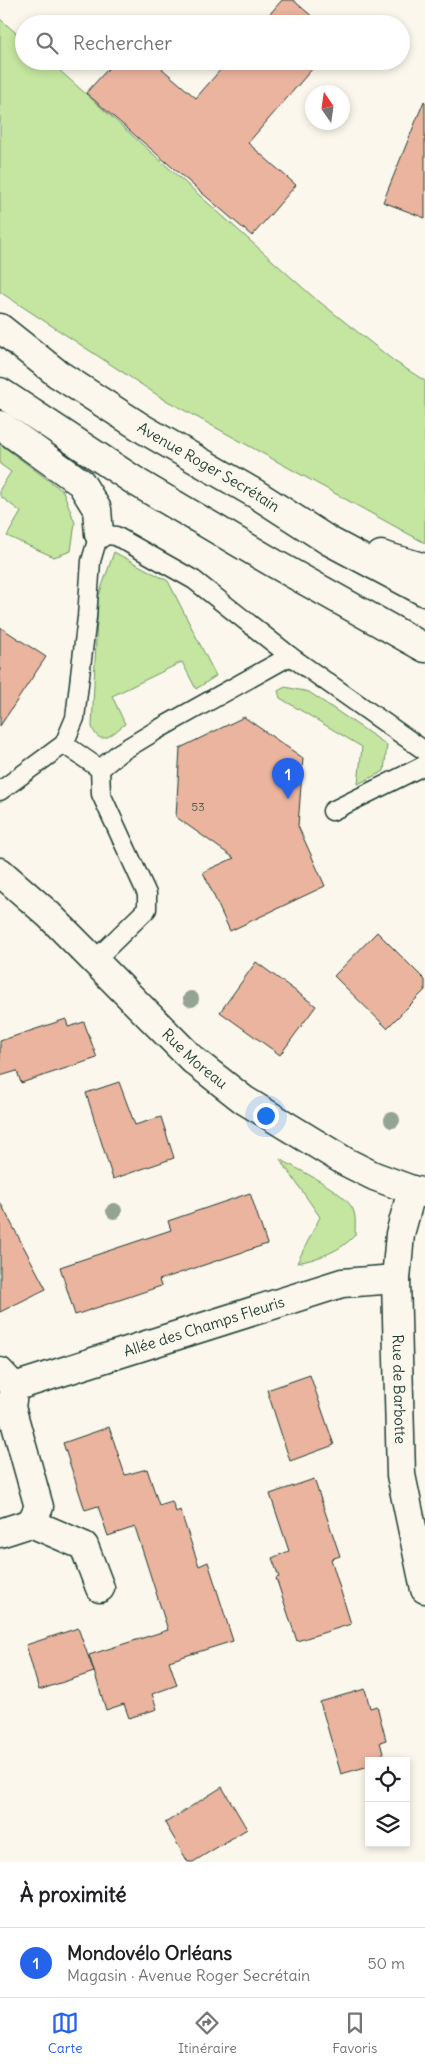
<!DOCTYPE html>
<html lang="fr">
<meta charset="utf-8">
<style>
:root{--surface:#fff;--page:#f2f2f2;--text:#202124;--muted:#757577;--line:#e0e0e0;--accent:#2563eb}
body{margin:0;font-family:Delius,sans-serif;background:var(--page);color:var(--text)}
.controls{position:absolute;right:15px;bottom:15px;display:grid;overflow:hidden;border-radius:0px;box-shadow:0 2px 8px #0003}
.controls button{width:45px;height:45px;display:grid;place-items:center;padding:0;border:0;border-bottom:1px solid var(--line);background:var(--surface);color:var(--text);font:25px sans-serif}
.compass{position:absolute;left:305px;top:85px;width:45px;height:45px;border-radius:50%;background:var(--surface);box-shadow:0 2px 8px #0003;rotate:347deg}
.you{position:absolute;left:265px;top:1115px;width:18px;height:18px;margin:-12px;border:4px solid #fff;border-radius:50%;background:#1a73e8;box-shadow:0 0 0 8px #1a73e833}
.badge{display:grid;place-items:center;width:32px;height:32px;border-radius:50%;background:var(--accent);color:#fff;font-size:16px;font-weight:700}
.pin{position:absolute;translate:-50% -41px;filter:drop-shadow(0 1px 2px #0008)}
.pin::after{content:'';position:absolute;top:26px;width:18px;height:15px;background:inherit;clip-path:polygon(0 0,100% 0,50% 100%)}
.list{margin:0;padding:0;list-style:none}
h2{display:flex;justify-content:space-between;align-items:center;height:65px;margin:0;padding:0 20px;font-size:21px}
h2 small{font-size:16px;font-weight:400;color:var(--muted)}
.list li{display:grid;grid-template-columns:32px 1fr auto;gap:15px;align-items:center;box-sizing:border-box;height:70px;padding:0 20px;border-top:1px solid var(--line)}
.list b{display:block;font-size:19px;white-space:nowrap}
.list p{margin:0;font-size:16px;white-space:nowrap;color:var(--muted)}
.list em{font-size:16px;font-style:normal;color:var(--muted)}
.icon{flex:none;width:28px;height:28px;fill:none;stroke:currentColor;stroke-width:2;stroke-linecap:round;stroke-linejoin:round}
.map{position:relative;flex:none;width:425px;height:1862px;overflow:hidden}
.search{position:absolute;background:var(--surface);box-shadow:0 2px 8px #0003;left:15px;right:15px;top:15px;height:55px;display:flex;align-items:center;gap:12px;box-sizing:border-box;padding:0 18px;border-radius:28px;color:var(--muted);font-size:19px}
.sheet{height:135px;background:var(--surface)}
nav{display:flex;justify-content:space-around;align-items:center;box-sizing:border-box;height:70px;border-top:1px solid var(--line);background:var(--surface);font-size:14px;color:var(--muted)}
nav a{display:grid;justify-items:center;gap:2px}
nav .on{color:var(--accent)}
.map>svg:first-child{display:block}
</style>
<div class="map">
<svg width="425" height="1862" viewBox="0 0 425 1862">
<rect width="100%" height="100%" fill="#fbf7ec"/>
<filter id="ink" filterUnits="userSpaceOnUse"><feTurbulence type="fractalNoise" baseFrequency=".02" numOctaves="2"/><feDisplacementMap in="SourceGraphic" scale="10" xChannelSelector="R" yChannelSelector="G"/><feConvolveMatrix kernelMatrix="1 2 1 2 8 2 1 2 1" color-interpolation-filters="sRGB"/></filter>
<g filter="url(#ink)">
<!-- green -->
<g fill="#c4e6a0" stroke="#72926a">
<polygon points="0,19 24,40 24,61 49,61 311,295 394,361 425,381 425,543 162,398 0,292"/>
<polygon points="0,444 63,491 75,523 71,551 54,557 7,536 21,512 0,496 0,489 11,472 0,464"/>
<path d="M114 552 168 581 216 676 196 689 182 662 112 696 125 724C113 733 100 749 92 727L98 598Z"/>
<polygon points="285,687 309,692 387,745 384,771 358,784 362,747 280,698 278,691"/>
<path d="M280 1159C298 1170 348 1192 354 1212 356 1218 355 1228 355 1235 341 1251 318 1259 297 1263L320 1217Z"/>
</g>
<!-- building -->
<g fill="#eab49f" stroke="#1f3d34">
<polygon points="282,0 293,0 321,24 261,24"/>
<polygon points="115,61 153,61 196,98 228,61 319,61 248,143 296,185 252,236 86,93"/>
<polygon points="424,101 425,102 425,218 383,202"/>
<polygon points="0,627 46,657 0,726"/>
<polygon points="244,717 303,758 298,826 325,886 230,931 203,872 234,858 176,817 180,748"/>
<polygon points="377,932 425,980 425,990 387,1028 334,976"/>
<polygon points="256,962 316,1006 280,1055 220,1012"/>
<polygon points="66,1019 68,1027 84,1022 97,1058 21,1083 17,1071 0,1076 0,1041"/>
<polygon points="119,1082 135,1125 161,1117 174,1158 113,1179 86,1093"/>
<polygon points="250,1193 267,1244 159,1280 161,1286 75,1315 60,1267 171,1230 168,1221"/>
<polygon points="0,1202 46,1289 0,1312"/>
<polygon points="310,1375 334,1445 290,1461 267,1390"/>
<polygon points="109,1427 125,1475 147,1469 159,1505 172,1501 176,1512 180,1510 199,1566 208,1562 233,1641 169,1661 177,1685 152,1694 157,1709 129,1718 124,1704 106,1710 89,1655 168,1630 135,1527 108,1536 98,1506 85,1510 63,1443"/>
<polygon points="314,1479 340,1556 331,1559 351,1624 297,1641 276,1578 279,1577 272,1558 289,1551 270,1494"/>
<polygon points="78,1628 94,1672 39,1690 26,1645"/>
<polygon points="365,1689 370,1708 377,1706 386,1740 380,1742 385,1761 369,1761 369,1766 341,1774 320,1702"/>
<polygon points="222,1787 247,1829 193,1862 188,1862 165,1823"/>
</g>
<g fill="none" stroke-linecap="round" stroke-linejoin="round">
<defs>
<g id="lane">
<polyline points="64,744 100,769"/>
<polyline points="100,769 119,753 157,730 290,656"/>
<polyline points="0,791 64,744 75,718 87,617 91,561 99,534 116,536 194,580 290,656 425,751"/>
<polyline points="332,811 425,765"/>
<polyline points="94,961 147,909 147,894 101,794 100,769"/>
</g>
<g id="street">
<path id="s1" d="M0 872 49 915 193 1060 244 1100 346 1162 374 1176 412 1190 425 1193"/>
<path id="s2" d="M412 1190 400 1234 396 1279 401 1475 425 1589"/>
<path id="s3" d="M0 1372 14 1387 342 1283 396 1279"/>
<polyline points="31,1523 84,1546 100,1588"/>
<polyline points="0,1533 31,1523 39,1507 11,1407 14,1387"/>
</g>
<g id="primary">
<path id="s4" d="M0 328 58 374 145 430 256 494 329 541 425 592"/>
<polyline points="0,392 138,483 277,565 425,648"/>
<polyline points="0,425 81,483 97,509 99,534"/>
<polyline points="381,555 425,568"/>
</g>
</defs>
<!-- lane casing -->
<use href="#lane" stroke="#1f3d34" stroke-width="21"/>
<!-- street casing -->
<use href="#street" stroke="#1f3d34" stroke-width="31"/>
<!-- primary casing -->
<use href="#primary" stroke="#1f3d34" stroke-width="31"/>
<!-- lane -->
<use href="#lane" stroke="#fbf7ec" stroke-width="18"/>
<!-- street -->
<use href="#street" stroke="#fbf7ec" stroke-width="28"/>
<!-- primary -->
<use href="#primary" stroke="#fbf7ec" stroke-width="28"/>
</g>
<!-- trees -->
<g fill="#94a393">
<circle cx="191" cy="999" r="8"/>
<circle cx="392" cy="1120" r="8"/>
<circle cx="114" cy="1211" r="8"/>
</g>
</g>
<g text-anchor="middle" stroke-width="4" stroke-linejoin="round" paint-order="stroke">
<!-- number labels -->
<g font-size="12" fill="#525b4f">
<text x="198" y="811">53</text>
</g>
<!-- street labels -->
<g font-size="15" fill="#1f3d34" stroke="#fbf7ec">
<text dy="5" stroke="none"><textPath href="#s4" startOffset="251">Avenue Roger Secrétain</textPath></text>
<text dy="5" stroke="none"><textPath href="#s1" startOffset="270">Rue Moreau</textPath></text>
<text dy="5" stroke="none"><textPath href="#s3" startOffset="220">Allée des Champs Fleuris</textPath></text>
<text dy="5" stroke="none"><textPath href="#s2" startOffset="201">Rue de Barbotte</textPath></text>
</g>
</g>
</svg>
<div class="controls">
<button><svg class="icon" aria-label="locate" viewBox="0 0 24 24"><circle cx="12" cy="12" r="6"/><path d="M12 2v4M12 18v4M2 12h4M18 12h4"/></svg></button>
<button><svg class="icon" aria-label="layers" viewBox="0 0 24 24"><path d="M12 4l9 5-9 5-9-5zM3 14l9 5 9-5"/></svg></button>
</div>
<svg class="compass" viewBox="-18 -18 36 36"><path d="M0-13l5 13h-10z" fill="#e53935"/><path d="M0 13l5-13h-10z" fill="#757577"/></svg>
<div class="you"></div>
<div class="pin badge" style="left:288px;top:799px">1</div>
<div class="search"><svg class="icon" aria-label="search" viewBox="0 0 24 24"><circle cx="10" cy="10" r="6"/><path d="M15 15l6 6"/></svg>Rechercher</div>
</div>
<section class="sheet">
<h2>À proximité<small></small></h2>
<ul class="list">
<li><span class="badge">1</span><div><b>Mondovélo Orléans</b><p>Magasin · Avenue Roger Secrétain</p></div><em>50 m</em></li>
</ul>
</section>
<nav>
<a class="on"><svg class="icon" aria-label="map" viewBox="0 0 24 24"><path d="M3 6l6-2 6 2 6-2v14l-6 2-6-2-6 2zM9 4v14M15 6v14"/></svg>Carte</a>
<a><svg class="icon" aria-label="directions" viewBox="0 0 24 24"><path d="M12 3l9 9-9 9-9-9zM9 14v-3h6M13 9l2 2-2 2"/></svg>Itinéraire</a>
<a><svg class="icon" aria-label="saved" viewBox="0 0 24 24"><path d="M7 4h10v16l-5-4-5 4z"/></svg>Favoris</a>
</nav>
